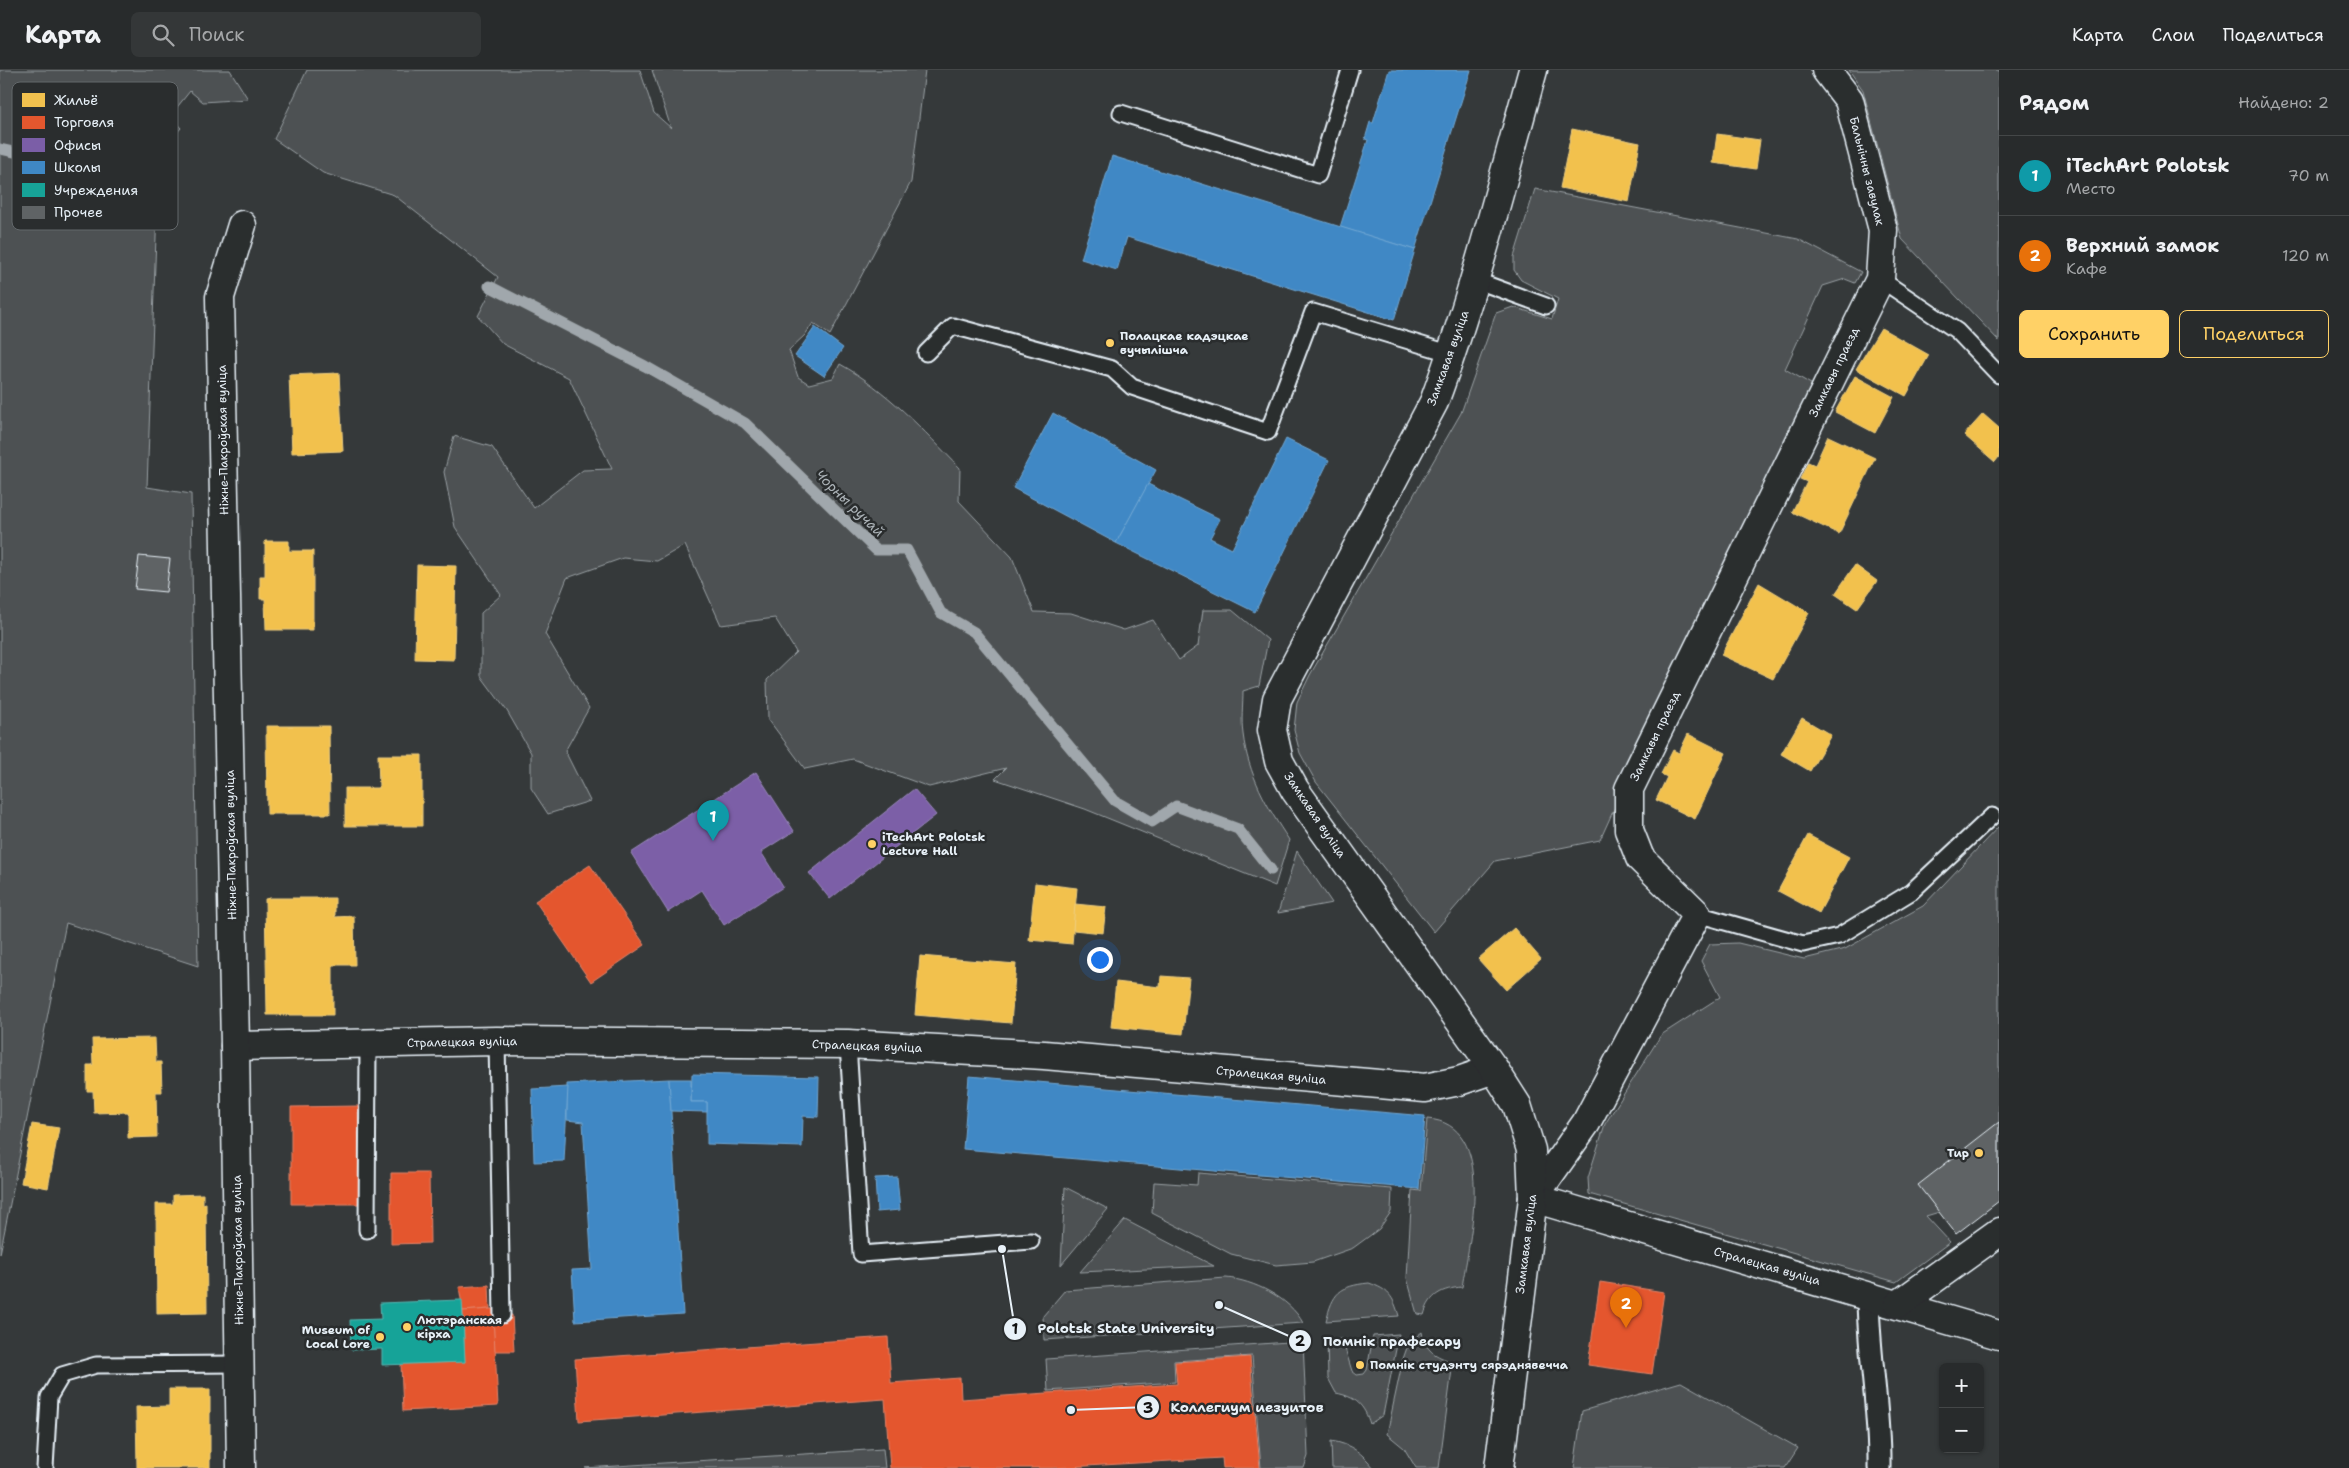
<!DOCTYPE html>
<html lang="ru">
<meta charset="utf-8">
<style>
:root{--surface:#282b2c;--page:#343738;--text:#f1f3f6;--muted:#a5a7a9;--line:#444748;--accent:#ffd166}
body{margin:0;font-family:"Shantell Sans",sans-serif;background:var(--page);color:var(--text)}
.controls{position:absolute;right:15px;bottom:15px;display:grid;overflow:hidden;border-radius:8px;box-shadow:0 1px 4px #0004}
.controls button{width:45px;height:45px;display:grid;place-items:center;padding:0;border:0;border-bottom:1px solid var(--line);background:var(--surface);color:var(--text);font:25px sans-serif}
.you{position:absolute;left:1099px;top:889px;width:18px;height:18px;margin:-12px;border:4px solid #fff;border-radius:50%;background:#1a73e8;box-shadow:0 0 0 8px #1a73e833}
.badge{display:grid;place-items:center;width:32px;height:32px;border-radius:50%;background:var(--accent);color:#fff;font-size:16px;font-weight:700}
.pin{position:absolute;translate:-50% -41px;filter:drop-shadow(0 1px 2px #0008)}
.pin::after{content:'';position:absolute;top:26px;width:18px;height:15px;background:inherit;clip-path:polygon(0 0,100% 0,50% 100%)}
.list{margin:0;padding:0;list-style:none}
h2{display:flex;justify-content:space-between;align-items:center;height:65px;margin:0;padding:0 20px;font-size:21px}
h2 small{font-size:16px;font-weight:400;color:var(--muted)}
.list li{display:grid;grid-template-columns:32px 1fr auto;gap:15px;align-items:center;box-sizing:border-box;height:80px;padding:0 20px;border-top:1px solid var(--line)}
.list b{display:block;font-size:19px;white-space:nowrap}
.list p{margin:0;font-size:16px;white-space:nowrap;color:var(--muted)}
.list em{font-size:16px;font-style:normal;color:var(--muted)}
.actions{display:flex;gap:10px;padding:15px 20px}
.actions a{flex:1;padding:11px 0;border:1px solid var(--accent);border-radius:8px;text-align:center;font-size:18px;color:var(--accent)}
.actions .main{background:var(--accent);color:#111}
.icon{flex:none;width:28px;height:28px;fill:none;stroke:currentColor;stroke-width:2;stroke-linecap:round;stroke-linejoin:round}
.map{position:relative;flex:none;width:1999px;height:1398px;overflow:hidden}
header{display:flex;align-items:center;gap:30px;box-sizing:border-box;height:70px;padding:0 25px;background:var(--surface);border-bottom:1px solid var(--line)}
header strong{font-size:24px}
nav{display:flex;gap:28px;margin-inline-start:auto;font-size:18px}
.search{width:350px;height:45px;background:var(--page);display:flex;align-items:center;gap:12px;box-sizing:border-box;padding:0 18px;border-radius:8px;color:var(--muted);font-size:19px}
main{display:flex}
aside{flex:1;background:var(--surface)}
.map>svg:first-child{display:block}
</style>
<header>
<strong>Карта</strong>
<div class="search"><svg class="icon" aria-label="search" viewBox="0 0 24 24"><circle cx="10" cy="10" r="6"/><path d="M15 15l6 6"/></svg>Поиск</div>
<nav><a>Карта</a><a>Слои</a><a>Поделиться</a></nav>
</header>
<main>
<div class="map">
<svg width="1999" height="1398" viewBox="0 0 1999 1398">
<rect width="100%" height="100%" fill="#35393a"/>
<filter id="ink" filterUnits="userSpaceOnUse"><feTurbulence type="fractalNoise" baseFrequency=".02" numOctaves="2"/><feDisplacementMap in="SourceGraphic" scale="10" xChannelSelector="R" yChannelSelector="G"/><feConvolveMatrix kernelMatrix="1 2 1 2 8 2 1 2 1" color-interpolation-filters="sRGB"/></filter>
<g filter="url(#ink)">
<!-- green -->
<g fill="#4d5152" stroke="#9aa1a5">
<polygon points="0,0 230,0 248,29 203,32 190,21 170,46 181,58 159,83 147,417 191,424 198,896 66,853 0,1184"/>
<path d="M307 0H640L654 43 671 58 652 0H925L911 112 830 265 813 253 805 265 789 280 798 307 809 314 833 308 840 294C887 320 923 360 960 398L959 431 1012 487 1034 542 1071 543 1124 560 1153 550 1179 590 1198 576 1203 540H1232L1268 570 1259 616 1243 621C1243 635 1241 650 1243 664 1248 704 1267 737 1289 770L1275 816 1085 739 995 709 1006 698 929 717 853 689 805 699 768 649 767 610 796 582 775 548 721 555 685 475 657 491 623 488 567 508 545 564 589 638 565 681 590 731 548 744 531 718V683L507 641 481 606V543L501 525 455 457 444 402 454 366 492 377 534 438 583 400 612 399 569 308 503 274 478 246 498 207 394 125 323 103 274 69Z"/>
<polygon points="1849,0 1999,0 1999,271 1902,169 1863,20"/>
<polygon points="1535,119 1798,169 1861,202 1855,213 1845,209 1823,216 1785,299 1816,317 1685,582 1600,770 1495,791 1434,862 1316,712 1300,683 1294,660 1297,632 1310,605 1461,343 1496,243 1513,237 1552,249 1558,229 1521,210 1514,200 1514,187"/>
<polygon points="1999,756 1999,1124 1926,1146 1950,1172 1896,1212 1589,1124 1588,1108 1605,1054 1661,965 1720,927 1701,891 1710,874 1738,873 1804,889 1845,879 1923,836"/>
<polygon points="1297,781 1332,833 1278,843"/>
<path d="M1427 1049C1499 1053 1469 1171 1462 1217 1442 1219 1430 1224 1424 1245L1417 1244 1407 1208 1412 1120 1421 1121Z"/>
<polygon points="1198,1103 1392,1119 1391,1142 1379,1159 1353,1178 1313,1192 1276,1195 1231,1184 1152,1143 1154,1112 1197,1115"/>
<polygon points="1065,1117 1108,1139 1061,1195"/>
<polygon points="1125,1150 1214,1196 1080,1202"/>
<path d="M1226 1208C1253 1210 1290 1228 1303 1253L1044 1270 1043 1246 1065 1220Z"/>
<path d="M1369 1213C1389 1220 1393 1226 1399 1246L1326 1251C1333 1223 1339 1216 1369 1213Z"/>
<path d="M1422 1262C1425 1281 1435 1286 1453 1292L1439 1398H1416L1404 1378 1387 1364 1403 1289 1409 1272Z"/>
<path d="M1399 1264 1383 1345 1370 1354C1364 1335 1356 1327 1336 1323L1328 1308 1327 1270 1342 1269 1352 1301 1357 1305 1364 1304 1367 1300 1373 1266Z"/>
<polygon points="1303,1271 1308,1386 1304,1398 1261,1398 1252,1286 1174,1291 1175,1312 1048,1321 1046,1289"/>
<polygon points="1681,1312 1798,1378 1785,1398 1574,1398 1582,1341"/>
<path d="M1331 1371C1351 1374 1362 1383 1374 1398H1332Z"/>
<polygon points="883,1379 885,1398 585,1398"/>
</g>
<!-- homes -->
<g fill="#f2c14e" stroke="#efcf81">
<polygon points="1572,59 1640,73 1629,132 1560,118"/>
<polygon points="1717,64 1760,70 1756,99 1713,93"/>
<polygon points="1881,258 1929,285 1906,326 1856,299"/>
<polygon points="339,303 343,381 292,383 289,305"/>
<polygon points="1855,306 1894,327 1875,363 1835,342"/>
<polygon points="1983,344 1999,358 1999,387 1995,392 1964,365"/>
<polygon points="1828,366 1875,388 1839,464 1792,442 1807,412 1800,409 1808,392 1815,395"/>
<polygon points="265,471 289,471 289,481 313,481 313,560 266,560 265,529 260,529 260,506 265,506"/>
<polygon points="417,495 456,496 454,590 415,589"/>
<polygon points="1855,495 1877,511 1857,539 1835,524"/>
<polygon points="1759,513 1809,543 1773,609 1721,585"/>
<polygon points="1802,648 1831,665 1810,701 1781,684"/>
<polygon points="266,656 329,656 330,744 267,744"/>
<polygon points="1688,664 1726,683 1695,749 1656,730 1667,707 1661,704 1673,680 1679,683"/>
<polygon points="378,685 422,685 422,756 345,756 345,718 379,718"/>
<polygon points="1808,765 1849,787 1819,843 1778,821"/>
<polygon points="1035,813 1077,818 1072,874 1029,870"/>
<polygon points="270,828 335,828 335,847 354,846 355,895 333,895 333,945 267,945 265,829"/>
<polygon points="1075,834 1106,837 1103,863 1073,860"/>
<polygon points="1514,858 1541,889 1506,920 1478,889"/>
<polygon points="920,886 1016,894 1011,953 915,945"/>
<polygon points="1161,906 1189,908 1183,964 1111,957 1116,912 1160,917"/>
<polygon points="155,968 156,992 161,992 162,1022 156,1022 157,1067 128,1068 128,1042 94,1043 93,1021 87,1021 87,995 93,995 92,969"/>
<polygon points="32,1054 59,1058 48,1118 21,1113"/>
<polygon points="203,1124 203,1134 206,1133 207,1243 157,1244 156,1134 173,1134 173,1125"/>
<polygon points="169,1319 210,1319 210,1398 137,1398 136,1337 169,1336"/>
</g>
<!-- shops -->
<g fill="#e4572e" stroke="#e5856b">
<polygon points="590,795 645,875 591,912 535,831"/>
<polygon points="358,1036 359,1134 291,1134 291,1037"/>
<polygon points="391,1103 429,1103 430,1173 391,1174"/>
<polygon points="1600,1212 1664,1222 1652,1304 1588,1295"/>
<polygon points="489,1215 490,1239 463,1241 459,1217"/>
<polygon points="490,1239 493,1239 498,1336 403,1341 401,1294 465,1292 463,1241"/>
<polygon points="512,1245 514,1281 495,1281 493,1246"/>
<polygon points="888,1267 891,1313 960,1308 961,1329 1177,1314 1175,1292 1250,1287 1260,1398 1223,1398 1222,1388 1052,1398 890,1398 885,1329 579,1351 575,1289"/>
</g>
<!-- offices -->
<g fill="#7b5ea7" stroke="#9c8abf">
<polygon points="756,702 794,761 761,782 783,817 724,855 702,820 668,842 631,783"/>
<polygon points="914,719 936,745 830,829 809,803"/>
</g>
<!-- schools -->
<g fill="#3f88c5" stroke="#72a8d4">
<polygon points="1389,0 1471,0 1415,180 1340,157 1368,70 1365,69 1370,52 1373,53"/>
<polygon points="1112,86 1415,180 1394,250 1127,167 1117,200 1081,189"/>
<polygon points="815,257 843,278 824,306 795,286"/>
<polygon points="1053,343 1156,400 1116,473 1013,418"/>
<polygon points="1286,369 1329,390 1255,542 1116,473 1148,414 1220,449 1210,468 1232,479"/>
<polygon points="692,1004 819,1007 818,1047 803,1046 802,1077 707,1074 707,1032 691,1032"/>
<polygon points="969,1006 1425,1046 1419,1119 963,1079"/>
<polygon points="669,1009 683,1244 575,1251 572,1200 592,1199 583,1052 567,1050 567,1014"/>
<polygon points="669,1009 691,1009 691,1032 707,1032 707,1042 671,1041"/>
<polygon points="568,1017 564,1091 534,1092 532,1019"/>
<polygon points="897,1107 900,1140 877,1142 875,1108"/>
</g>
<!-- public -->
<polygon fill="#17a398" stroke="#56bab5" points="460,1230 462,1230 465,1292 382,1295 382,1279 351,1280 350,1250 381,1249 380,1233"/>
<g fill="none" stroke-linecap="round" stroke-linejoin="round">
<!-- stream -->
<g stroke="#a0a7ac" stroke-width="11">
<polyline points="0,79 132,108"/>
<polyline points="489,216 645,296 745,353 876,480 907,480 941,543 974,562 1115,731 1152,752 1176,736 1238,759 1271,800"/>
</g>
</g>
<!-- building -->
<g fill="#5f6365" stroke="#e8f1f8">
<polygon points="139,486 170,489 166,522 135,519"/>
<polygon points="1999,1052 1999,1131 1956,1164 1918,1115"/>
</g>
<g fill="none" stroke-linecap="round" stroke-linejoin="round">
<defs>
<g id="service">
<polyline points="1121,43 1318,105 1350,0"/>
<polyline points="1880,209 1957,261 1999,305"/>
<polyline points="1475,210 1546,236"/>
<polyline points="926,283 953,256 1112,299 1132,317 1268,362 1313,242 1452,284"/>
<polyline points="1697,844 1803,874 1839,866 1911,822 1992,746"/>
<polyline points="497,971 502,1245"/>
<polyline points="848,974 861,1184 1031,1171"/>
<polyline points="367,1160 368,974"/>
<polyline points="45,1398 49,1327 62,1305 96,1295 240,1294"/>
</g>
<path id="pedestrian" d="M1868 1225C1868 1283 1880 1340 1879 1398"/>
<g id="minor">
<polyline points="235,976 497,971 848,974 1044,985 1425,1018 1459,1011 1494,999"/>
<polyline points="1533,1128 1586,1053 1697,844 1640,788 1629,760 1629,719 1880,209 1883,160 1849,30 1826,0"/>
<polyline points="1533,1128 1999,1265"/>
<polyline points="1899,1234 1999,1162"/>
<polyline points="241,1398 235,976 220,227 242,155"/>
<path d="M1499 1398 1533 1128 1531 1080 1517 1035 1494 999 1295 720 1279 691 1272 660 1277 629 1434 332C1474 224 1502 111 1533 0"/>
</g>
</defs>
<!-- service casing -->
<use href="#service" stroke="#e8f1f8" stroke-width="19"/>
<!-- pedestrian casing -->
<use href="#pedestrian" stroke="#e8f1f8" stroke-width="25"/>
<!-- minor casing -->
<use href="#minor" stroke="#e8f1f8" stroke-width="31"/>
<!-- service -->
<use href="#service" stroke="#2a2d2e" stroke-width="15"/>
<!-- pedestrian -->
<use href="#pedestrian" stroke="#2a2d2e" stroke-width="21"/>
<!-- minor -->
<use href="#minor" stroke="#2a2d2e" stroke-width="28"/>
</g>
</g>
<!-- markers -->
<g fill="#ffd166" stroke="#2a2d2e" stroke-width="2">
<circle cx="1110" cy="273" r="5"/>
<circle cx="872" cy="774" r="5"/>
<circle cx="1979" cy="1083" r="5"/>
<circle cx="407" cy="1257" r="5"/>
<circle cx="380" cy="1267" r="5"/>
<circle cx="1360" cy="1295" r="5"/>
</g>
<g text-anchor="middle" stroke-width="5" stroke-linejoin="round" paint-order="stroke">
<!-- street labels -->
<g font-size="12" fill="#e8f1f8" stroke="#2a2d2e">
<text transform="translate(1867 101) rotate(76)" y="4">Бальнічны завулак</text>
<text transform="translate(1448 288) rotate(-70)" y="4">Замкавая вуліца</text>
<text transform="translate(1834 302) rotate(-64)" y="4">Замкавы праезд</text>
<text transform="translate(223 370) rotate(-91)" y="4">Ніжне-Пакроўская вуліца</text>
<text transform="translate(1655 666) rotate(-64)" y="4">Замкавы праезд</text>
<text transform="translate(1315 745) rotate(56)" y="4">Замкавая вуліца</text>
<text transform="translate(231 775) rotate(-91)" y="4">Ніжне-Пакроўская вуліца</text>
<text transform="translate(462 972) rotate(-1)" y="4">Стралецкая вуліца</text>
<text transform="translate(867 976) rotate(2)" y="4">Стралецкая вуліца</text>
<text transform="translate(1271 1005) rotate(5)" y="4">Стралецкая вуліца</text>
<text transform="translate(1526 1174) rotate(-83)" y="4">Замкавая вуліца</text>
<text transform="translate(238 1180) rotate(-91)" y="4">Ніжне-Пакроўская вуліца</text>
<text transform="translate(1767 1196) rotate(16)" y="4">Стралецкая вуліца</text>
</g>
<!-- poi labels -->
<g font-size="12" font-weight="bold" fill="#e8f1f8" stroke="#2a2d2e" text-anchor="start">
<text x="1120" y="270">Полацкае кадэцкае<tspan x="1120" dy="14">вучылішча</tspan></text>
<text x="882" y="771">iTechArt Polotsk<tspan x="882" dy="14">Lecture Hall</tspan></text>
<text x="1969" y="1087" text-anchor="end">Тир</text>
<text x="417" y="1254">Лютэранская<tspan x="417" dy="14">кірха</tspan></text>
<text x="370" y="1264" text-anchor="end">Museum of<tspan x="370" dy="14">Local Lore</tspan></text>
<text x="1370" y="1299">Помнік студэнту сярэднявечча</text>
</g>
<!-- water labels -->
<g font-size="14" font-style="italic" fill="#acb3b8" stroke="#2a2d2e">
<text transform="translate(850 433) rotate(44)" y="5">Чорны ручай</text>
</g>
</g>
<!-- legend -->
<rect x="12" y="12" width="166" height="148" rx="8" fill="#2a2d2e" stroke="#63686b" stroke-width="1"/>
<rect x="22" y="23" width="23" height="14" fill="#f2c14e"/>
<rect x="22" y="46" width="23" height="13" fill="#e4572e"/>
<rect x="22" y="68" width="23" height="14" fill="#7b5ea7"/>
<rect x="22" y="91" width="23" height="13" fill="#3f88c5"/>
<rect x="22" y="113" width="23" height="14" fill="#17a398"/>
<rect x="22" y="136" width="23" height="13" fill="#5f6365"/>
<g font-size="14" fill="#e8f1f8">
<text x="54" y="35">Жильё</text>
<text x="54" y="57">Торговля</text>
<text x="54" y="80">Офисы</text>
<text x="54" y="102">Школы</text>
<text x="54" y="125">Учреждения</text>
<text x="54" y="147">Прочее</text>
</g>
<!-- callouts -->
<path fill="none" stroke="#e8f1f8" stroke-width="2" d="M1002 1179L1015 1259M1219 1235L1300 1271M1071 1340L1148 1337"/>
<g fill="#e8f1f8" stroke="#2a2d2e" stroke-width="2">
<circle cx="1002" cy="1179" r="5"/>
<circle cx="1219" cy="1235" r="5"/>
<circle cx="1071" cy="1340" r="5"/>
<circle cx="1015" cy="1259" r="12"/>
<circle cx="1300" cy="1271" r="12"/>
<circle cx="1148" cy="1337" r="12"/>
</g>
<g font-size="15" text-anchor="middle" font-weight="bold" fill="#111">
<text x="1015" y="1264">1</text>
<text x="1300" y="1276">2</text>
<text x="1148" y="1343">3</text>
</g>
<g font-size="14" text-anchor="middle" font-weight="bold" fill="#e8f1f8" stroke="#2a2d2e" stroke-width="5" stroke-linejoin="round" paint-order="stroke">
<text x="1126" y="1263">Polotsk State University</text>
<text x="1392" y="1276">Помнік прафесару</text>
<text x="1247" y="1342">Коллегиум иезуитов</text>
</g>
</svg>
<div class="controls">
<button>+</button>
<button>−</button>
</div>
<div class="you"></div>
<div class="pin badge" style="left:713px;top:771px;background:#0f9aa8">1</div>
<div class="pin badge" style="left:1626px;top:1258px;background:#e8710a">2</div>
</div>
<aside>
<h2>Рядом<small>Найдено: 2</small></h2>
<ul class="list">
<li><span class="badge" style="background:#0f9aa8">1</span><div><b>iTechArt Polotsk</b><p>Место</p></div><em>70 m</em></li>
<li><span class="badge" style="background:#e8710a">2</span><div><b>Верхний замок</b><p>Кафе</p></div><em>120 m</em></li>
</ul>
<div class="actions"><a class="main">Сохранить</a><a>Поделиться</a></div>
</aside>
</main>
